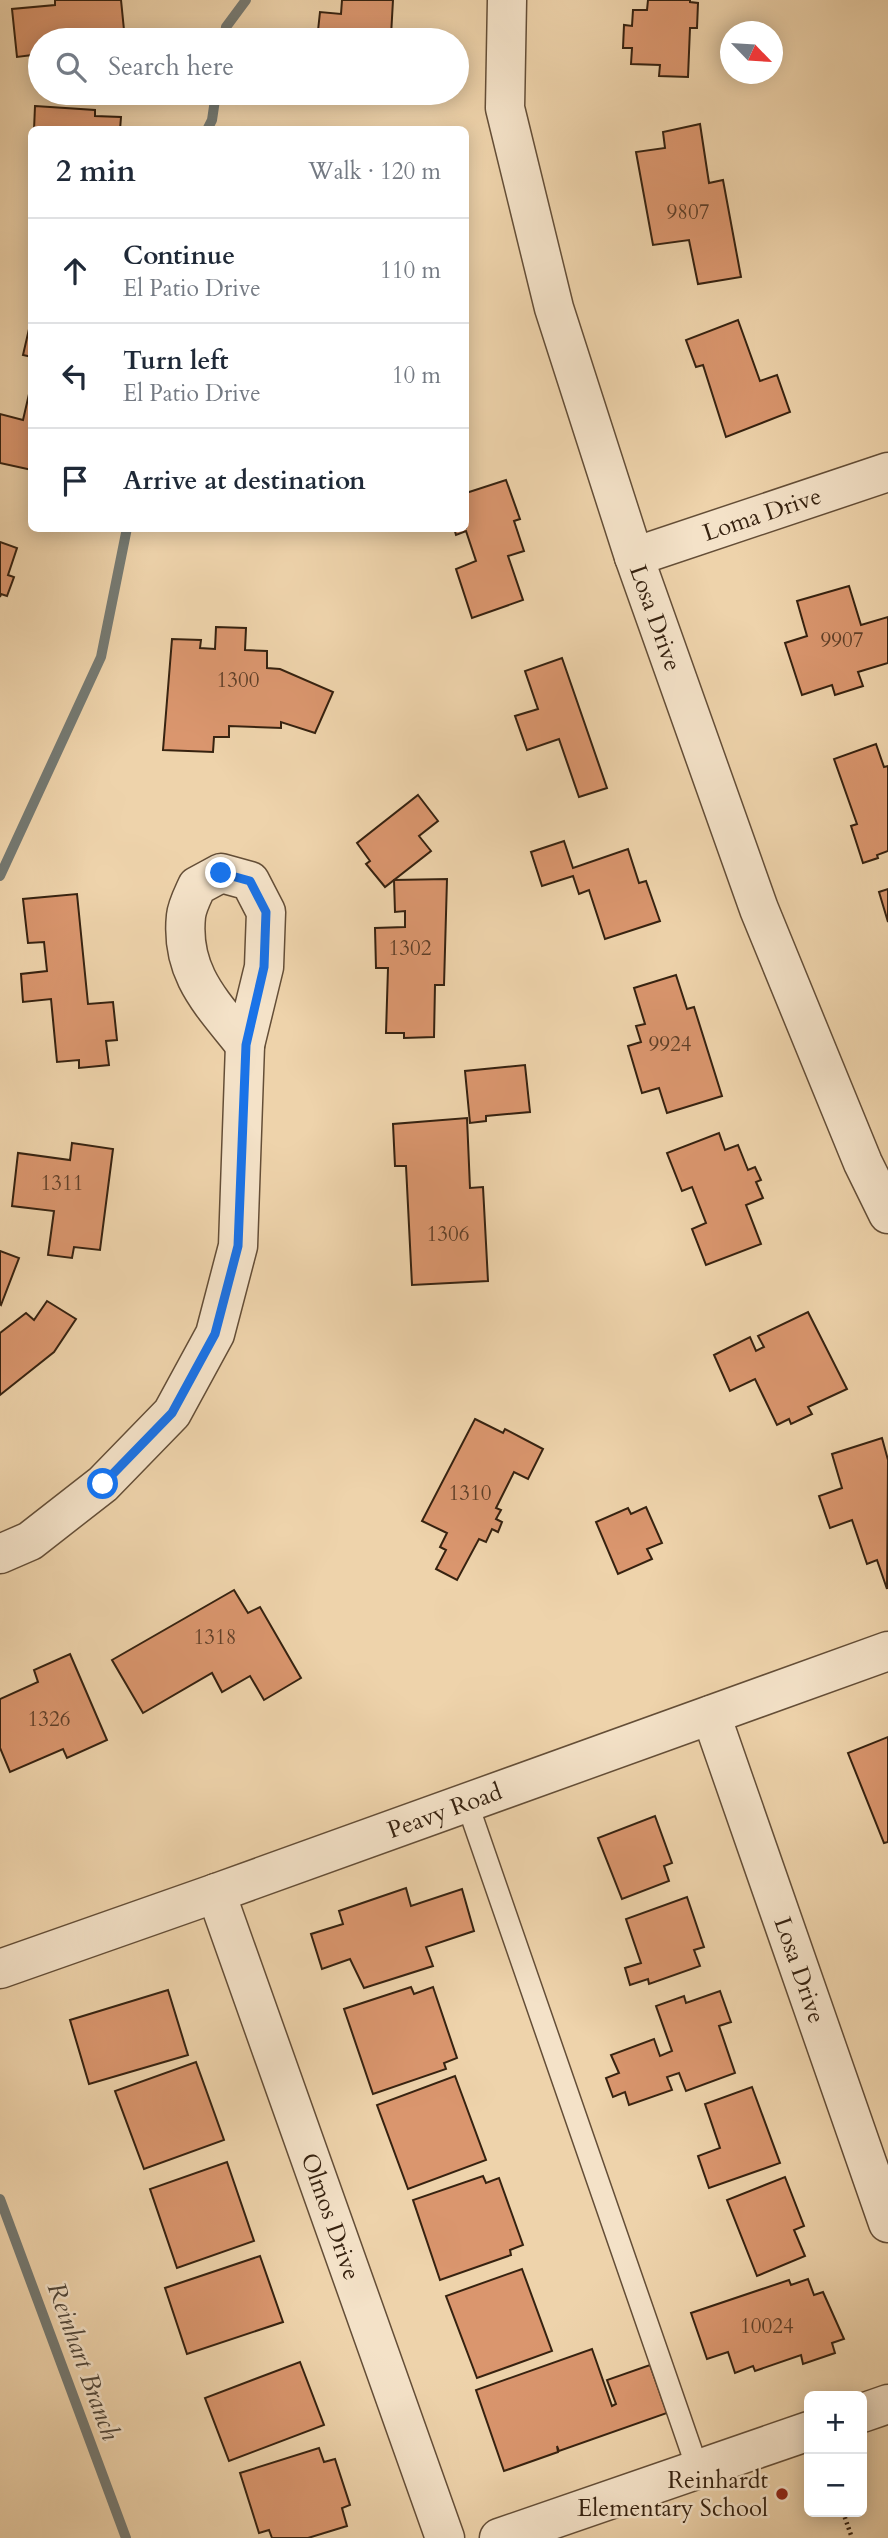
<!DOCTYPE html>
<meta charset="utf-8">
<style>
:root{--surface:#fff;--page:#f6f6f7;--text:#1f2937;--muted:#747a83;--line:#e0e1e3}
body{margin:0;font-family:Cardo,serif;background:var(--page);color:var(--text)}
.controls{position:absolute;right:21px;bottom:21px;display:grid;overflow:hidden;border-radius:10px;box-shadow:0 4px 18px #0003}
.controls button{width:63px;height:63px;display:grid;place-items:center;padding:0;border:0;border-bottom:2px solid var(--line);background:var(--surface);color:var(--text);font:35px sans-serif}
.compass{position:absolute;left:720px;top:21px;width:63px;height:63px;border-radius:50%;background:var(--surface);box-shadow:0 4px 18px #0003;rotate:115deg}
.stop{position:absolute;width:21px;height:21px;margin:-16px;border:5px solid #1a73e8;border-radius:50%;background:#fff}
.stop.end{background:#1a73e8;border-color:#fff;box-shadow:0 2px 7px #0008}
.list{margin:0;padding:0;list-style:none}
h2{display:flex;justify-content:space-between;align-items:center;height:91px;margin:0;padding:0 28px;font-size:30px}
h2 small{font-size:23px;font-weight:400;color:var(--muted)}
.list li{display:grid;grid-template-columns:46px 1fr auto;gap:21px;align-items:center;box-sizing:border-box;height:105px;padding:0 28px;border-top:2px solid var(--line)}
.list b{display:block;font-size:26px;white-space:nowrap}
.list p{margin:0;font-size:23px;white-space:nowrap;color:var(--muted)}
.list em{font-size:23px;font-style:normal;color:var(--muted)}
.icon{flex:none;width:38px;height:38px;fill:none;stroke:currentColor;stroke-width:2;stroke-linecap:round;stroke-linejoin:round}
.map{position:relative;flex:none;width:888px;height:2538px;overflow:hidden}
.search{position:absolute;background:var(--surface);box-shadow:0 4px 18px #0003;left:28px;top:28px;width:441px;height:77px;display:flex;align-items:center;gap:18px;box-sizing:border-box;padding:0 24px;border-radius:38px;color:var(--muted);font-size:26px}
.panel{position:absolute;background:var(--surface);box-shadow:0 4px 18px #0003;left:28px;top:126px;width:441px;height:406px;border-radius:10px}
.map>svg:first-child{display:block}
</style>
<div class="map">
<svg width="888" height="2538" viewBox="0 0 888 2538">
<rect width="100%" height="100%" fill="#eed3ab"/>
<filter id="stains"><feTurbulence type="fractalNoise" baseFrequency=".00286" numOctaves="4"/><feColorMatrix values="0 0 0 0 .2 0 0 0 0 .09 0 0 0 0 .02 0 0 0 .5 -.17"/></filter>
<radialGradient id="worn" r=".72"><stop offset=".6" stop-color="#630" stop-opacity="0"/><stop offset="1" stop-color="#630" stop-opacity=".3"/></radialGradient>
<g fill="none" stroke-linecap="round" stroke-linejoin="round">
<!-- stream -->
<g stroke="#757a73" stroke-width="10">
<polyline points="224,40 226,27 246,0"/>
<polyline points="207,130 212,120 216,93"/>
<polyline points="0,876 101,657 127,528"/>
<polyline points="0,2199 126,2538"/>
</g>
</g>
<!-- building -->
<g fill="#da966e" stroke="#362210" stroke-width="2">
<polygon points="55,0 121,0 125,40 40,40 40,54 17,57 12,9 55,5"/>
<polygon points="342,0 393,0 391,36 408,37 408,40 317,40 320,12 341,14"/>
<polygon points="648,0 690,0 690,2 698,3 697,28 690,28 688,77 659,76 660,65 631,64 632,48 623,48 624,25 632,26 633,10 647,10"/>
<polygon points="35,106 95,110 95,116 121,117 120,130 34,130"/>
<polygon points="700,124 709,183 723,180 741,277 698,284 689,240 653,245 636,152 665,148 663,132"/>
<polygon points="738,320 760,381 777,375 790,412 726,437 703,365 696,367 686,340"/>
<polygon points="29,329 32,329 32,357 23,355"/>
<polygon points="32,381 32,470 0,463 0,414 23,420"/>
<polygon points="506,480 520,519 514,521 524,551 508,556 523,600 472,618 456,569 476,561 466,531 456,535 454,528 466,528 466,493"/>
<polygon points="0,542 17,548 8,575 14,577 7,596 1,594 0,597"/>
<polygon points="849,586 861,625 888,617 888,663 858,672 863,686 835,695 832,685 802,695 785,643 807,636 797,601"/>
<polygon points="216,627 246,628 245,650 267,651 267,668 280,669 333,692 315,733 281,722 281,728 229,726 229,737 214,737 213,752 163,750 172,639 201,640 200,648 215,649"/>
<polygon points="562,658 607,788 579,797 559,739 527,750 515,716 538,709 525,671"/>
<polygon points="876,744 884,767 888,766 888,851 877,855 878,858 863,863 851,826 857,824 834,759"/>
<polygon points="418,795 438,821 419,836 431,851 385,887 366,864 370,861 357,843"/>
<polygon points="564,841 573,868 628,849 639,883 646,881 660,921 605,939 589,890 579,894 573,876 542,886 531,852"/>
<polygon points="447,879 444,985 435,985 434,1037 404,1038 404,1033 386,1033 388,968 376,968 375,928 405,927 405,911 395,912 394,880"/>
<polygon points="888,889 888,922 879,892"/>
<polygon points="77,894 88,1004 113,1002 117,1040 106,1041 109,1065 79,1068 79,1060 57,1062 51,999 23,1002 21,974 47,971 44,942 28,943 23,899"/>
<polygon points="676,975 687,1009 694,1007 722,1096 667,1113 659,1088 642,1093 628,1046 641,1042 636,1026 645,1024 634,988"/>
<polygon points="525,1065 530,1112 486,1116 486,1121 470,1123 465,1071"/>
<polygon points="467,1118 470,1188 483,1187 488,1281 412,1285 406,1166 395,1166 393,1124"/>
<polygon points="719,1133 725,1150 738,1145 748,1170 755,1167 761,1180 756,1182 763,1198 746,1205 761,1244 706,1265 692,1229 706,1223 692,1187 682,1191 667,1153"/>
<polygon points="72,1143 113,1149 100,1250 74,1247 72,1258 48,1255 54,1211 12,1206 18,1153 70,1160"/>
<polygon points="0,1251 19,1258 1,1305 0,1304"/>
<polygon points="47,1301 76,1319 54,1352 0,1395 0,1333 26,1313 34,1320"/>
<polygon points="808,1312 847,1389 808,1407 812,1414 791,1424 789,1419 777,1425 755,1379 730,1391 714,1355 750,1337 756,1351 764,1347 758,1336"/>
<polygon points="475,1419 503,1433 505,1429 543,1449 528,1479 514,1472 496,1508 501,1510 496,1519 502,1522 498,1532 492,1529 486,1542 479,1539 457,1580 436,1569 446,1550 440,1547 447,1533 422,1521"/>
<polygon points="882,1438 888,1460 887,1589 877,1560 867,1564 852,1520 830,1528 819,1496 842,1488 832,1454"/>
<polygon points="646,1507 662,1543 647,1549 652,1559 618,1574 596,1522 628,1508 631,1514"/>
<polygon points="234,1590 248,1613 260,1607 301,1678 264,1700 250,1676 222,1692 212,1673 143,1713 112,1660"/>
<polygon points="70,1654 107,1740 67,1758 63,1749 10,1772 0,1748 0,1699 38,1682 34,1670"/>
<polygon points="888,1737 888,1842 884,1843 848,1753"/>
<polygon points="655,1816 672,1863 664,1866 669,1881 622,1899 598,1838"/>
<polygon points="406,1888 411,1906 462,1889 474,1931 426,1947 433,1966 364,1988 350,1959 322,1969 311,1934 343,1924 339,1911"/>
<polygon points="687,1897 704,1947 694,1950 700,1966 649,1984 648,1979 630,1985 625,1968 641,1963 626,1919"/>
<polygon points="411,1987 414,1994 433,1987 457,2058 444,2063 446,2069 373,2094 344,2009"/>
<polygon points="168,1990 188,2055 89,2084 70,2020"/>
<polygon points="720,1991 731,2022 719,2026 735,2073 686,2091 679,2073 667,2077 672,2090 629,2105 625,2092 613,2097 606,2078 619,2073 611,2055 654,2039 660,2056 672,2051 656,2006 684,1996 686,2003"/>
<polygon points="196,2062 224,2140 144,2169 115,2091"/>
<polygon points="455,2076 486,2160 408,2189 377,2105"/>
<polygon points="752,2087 780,2163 709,2188 698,2156 720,2148 705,2104"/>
<polygon points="227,2162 254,2241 177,2268 150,2189"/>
<polygon points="483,2176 486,2183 499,2178 523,2245 510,2250 511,2255 440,2280 413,2200"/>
<polygon points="785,2177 804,2226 794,2230 805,2256 757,2276 727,2200"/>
<polygon points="260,2256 283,2322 187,2354 165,2288"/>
<polygon points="522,2269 552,2351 477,2378 446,2296"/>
<polygon points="808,2279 814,2295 823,2292 844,2339 832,2343 835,2353 803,2364 801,2355 755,2371 753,2366 735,2373 728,2352 707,2359 691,2313 789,2280 791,2285"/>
<polygon points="592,2349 612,2406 616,2404 607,2380 650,2365 667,2413 559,2451 557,2446 558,2452 504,2471 476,2390"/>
<polygon points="300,2362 324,2425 229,2461 205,2398"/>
<polygon points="319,2448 324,2462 335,2459 350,2505 342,2508 347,2526 308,2538 272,2538 269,2530 259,2533 240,2473"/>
</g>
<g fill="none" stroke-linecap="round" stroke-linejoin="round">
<defs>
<polyline id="service" points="467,1803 698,2470"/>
<g id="minor">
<path id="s1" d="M507 0 505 108 554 308 634 557 759 909 863 1163 888 1214"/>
<path id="s2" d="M634 557 888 472"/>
<path d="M221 873 250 881 266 912 264 967 245 1045C213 1004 180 974 186 916 187 906 193 895 197 886Z"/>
<polyline points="0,1554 30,1541 103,1484 172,1413 215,1334 238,1246 245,1045"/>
<path id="s3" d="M711 1715 888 2223"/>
<path id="s4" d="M216 1893 445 2538"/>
<polyline points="862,2413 888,2404"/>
<polyline points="499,2538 809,2431"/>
</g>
<g id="tertiary">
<path id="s5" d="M0 1969 216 1893 888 1651"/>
</g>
</defs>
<!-- service casing -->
<use href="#service" stroke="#644e37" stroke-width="24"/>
<!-- minor casing -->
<use href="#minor" stroke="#644e37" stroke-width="41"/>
<!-- tertiary casing -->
<use href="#tertiary" stroke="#644e37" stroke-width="41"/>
<!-- path -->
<polyline stroke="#362210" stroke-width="4.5" stroke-dasharray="2 3.5" stroke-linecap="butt" points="843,2512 852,2538"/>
<!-- service -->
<use href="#service" stroke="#f4e2c8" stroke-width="21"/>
<!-- minor -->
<use href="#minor" stroke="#f4e2c8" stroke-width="38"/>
<!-- tertiary -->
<use href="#tertiary" stroke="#f4e2c8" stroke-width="38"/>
</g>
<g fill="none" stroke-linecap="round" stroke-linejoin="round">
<!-- route -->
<polyline stroke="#1a73e8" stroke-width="9" points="103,1484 172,1413 215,1334 238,1246 246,1045 264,967 266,912 250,881 221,873"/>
</g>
<!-- markers -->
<circle fill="#8f2418" stroke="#f4e2c8" stroke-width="2.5" cx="782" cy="2494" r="7"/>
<g text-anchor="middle" stroke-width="5" stroke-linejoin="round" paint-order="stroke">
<!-- number labels -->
<g font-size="21" fill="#5f3f28">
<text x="688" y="219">9807</text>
<text x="842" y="647">9907</text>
<text x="238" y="687">1300</text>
<text x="410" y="955">1302</text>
<text x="670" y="1051">9924</text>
<text x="62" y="1190">1311</text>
<text x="448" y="1241">1306</text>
<text x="470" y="1500">1310</text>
<text x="215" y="1644">1318</text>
<text x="49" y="1726">1326</text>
<text x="767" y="2333">10024</text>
</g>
<!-- street labels -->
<g font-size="24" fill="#362210" stroke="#f4e2c8">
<text dy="8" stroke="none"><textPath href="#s2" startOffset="135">Loma Drive</textPath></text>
<text dy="8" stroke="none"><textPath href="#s1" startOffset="640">Losa Drive</textPath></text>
<text dy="8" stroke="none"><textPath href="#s5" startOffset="472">Peavy Road</textPath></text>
<text dy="8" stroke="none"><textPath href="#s3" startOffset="270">Losa Drive</textPath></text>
<text dy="8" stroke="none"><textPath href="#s4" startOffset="343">Olmos Drive</textPath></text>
</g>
<!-- poi labels -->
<g font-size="24" fill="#362210" stroke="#f4e2c8" text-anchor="end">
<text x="768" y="2488">Reinhardt<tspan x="768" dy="28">Elementary School</tspan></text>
</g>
<!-- water labels -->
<g font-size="26" font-style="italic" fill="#504639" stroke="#f4e2c8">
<text transform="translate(84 2361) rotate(70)" y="9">Reinhart Branch</text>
</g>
</g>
<rect width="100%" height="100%" filter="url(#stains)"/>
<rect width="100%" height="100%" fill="url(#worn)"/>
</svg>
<div class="controls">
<button>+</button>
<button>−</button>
</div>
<svg class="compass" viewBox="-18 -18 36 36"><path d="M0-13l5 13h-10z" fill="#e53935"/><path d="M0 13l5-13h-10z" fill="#747a83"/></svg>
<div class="stop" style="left:103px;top:1484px"></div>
<div class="stop end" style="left:221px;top:873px"></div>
<div class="search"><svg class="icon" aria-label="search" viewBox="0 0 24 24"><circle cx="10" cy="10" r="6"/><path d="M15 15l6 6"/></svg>Search here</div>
<section class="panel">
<h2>2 min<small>Walk · 120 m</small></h2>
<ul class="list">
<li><svg class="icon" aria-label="ahead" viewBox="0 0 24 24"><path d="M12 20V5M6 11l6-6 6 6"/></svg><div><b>Continue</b><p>El Patio Drive</p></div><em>110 m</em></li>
<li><svg class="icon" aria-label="left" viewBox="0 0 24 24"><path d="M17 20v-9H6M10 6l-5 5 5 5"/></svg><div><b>Turn left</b><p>El Patio Drive</p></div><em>10 m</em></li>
<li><svg class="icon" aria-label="arrive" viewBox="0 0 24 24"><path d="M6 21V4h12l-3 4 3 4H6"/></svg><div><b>Arrive at destination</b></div></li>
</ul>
</section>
</div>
